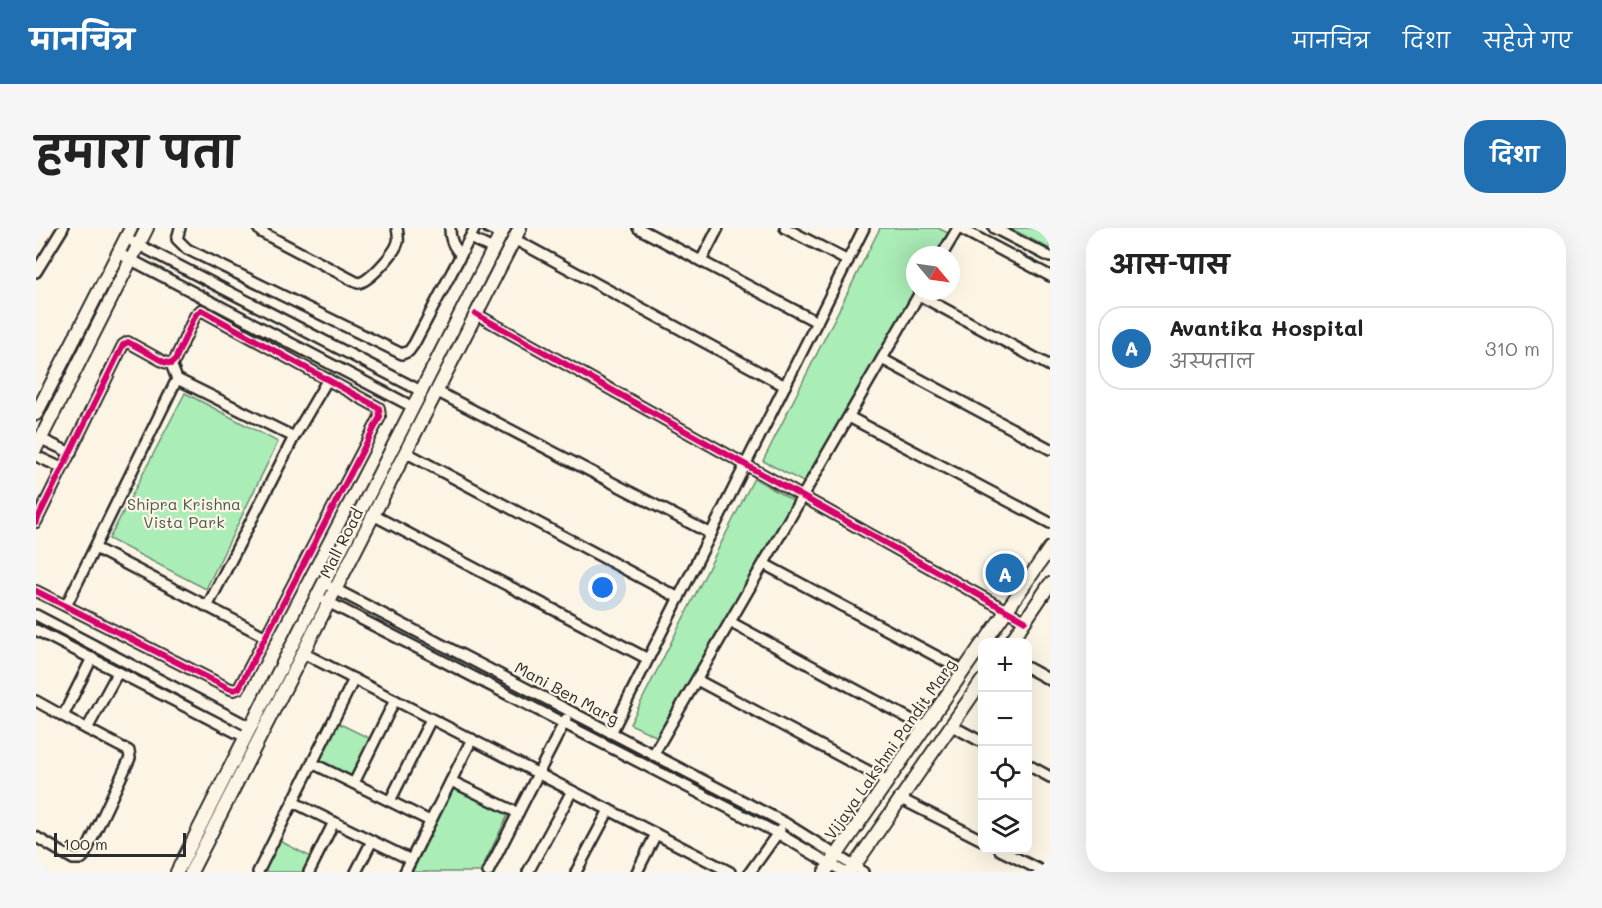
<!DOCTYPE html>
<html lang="hi">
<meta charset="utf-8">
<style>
:root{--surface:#fff;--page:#f6f6f6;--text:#222;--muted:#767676;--line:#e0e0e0;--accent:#1f6fb2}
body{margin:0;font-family:Mali,"Playpen Sans Deva",sans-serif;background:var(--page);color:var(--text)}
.controls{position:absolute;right:18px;bottom:18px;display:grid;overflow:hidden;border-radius:12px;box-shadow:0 6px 24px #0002}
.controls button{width:54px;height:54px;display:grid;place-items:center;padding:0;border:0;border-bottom:2px solid var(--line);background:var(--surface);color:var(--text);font:30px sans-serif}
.compass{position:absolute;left:870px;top:18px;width:54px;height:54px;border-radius:50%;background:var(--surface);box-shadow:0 6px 24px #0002;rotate:119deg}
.scale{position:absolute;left:18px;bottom:15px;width:132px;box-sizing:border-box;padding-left:6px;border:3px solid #2b2b2b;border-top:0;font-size:16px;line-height:21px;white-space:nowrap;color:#2b2b2b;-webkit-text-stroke:4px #fcf5e5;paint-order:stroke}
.you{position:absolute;left:567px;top:360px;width:21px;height:21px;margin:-15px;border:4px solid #fff;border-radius:50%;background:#1a73e8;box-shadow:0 0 0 9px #1a73e833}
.badge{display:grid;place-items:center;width:39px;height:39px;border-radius:50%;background:var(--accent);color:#fff;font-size:20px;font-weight:700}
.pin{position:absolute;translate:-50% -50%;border:3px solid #fff;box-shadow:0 2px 6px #0006}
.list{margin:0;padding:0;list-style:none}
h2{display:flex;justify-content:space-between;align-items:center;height:78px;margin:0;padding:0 24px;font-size:26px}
h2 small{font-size:20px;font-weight:400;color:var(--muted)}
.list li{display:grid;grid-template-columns:39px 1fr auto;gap:18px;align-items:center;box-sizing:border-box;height:84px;margin:0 12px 12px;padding:0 12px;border:2px solid var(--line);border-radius:24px}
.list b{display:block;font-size:22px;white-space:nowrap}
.list p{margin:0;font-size:20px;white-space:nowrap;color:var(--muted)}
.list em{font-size:20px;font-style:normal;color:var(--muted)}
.icon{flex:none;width:33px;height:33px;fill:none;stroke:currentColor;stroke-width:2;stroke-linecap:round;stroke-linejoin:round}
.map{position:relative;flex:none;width:1014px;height:644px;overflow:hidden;border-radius:24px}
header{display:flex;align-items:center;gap:36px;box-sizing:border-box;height:84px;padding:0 30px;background:var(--accent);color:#fff}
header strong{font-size:28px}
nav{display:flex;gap:33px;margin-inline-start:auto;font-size:21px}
.intro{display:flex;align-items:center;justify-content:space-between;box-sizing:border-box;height:144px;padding:0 36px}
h1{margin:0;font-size:42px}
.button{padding:15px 27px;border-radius:24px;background:var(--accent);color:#fff;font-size:21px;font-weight:700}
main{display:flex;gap:36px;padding:0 36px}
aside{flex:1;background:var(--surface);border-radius:24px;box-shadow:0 6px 24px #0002}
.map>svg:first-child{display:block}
</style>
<header>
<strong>मानचित्र</strong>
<nav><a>मानचित्र</a><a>दिशा</a><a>सहेजे गए</a></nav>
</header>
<div class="intro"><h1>हमारा पता</h1><a class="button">दिशा</a></div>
<main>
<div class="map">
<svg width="1014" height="644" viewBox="0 0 1014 644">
<rect width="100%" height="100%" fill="#fcf5e5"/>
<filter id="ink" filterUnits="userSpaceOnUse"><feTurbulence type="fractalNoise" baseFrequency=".0167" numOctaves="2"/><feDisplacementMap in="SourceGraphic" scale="12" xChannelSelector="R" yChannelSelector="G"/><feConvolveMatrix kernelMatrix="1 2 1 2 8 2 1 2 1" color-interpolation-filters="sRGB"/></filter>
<g filter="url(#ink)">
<!-- green -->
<g fill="#aaedb7" stroke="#6a8c71" stroke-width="1.5">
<polygon points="844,0 902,0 912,5 899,27 879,27 879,63 769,255 727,233"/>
<polygon points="974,0 1014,0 1014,21"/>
<polygon points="149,165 242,214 170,361 73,311"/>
<polygon points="718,250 759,274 624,510 594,496"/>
<polygon points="302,495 335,511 316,548 284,532"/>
<polygon points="419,558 473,585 444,644 376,644"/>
<polygon points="244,613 275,629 268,644 228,644"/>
</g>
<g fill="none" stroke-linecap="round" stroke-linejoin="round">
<defs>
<g id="street">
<polyline points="144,0 141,11 151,21 366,126 373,123 378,116 439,0"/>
<path d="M222 0 225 4 322 55C333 54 359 25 362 14 363 10 362 5 361 0"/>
<path d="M414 0C414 12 417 18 425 27"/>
<polyline points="452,0 465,6"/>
<polyline points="602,0 781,94"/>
<polyline points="749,0 812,33"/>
<polyline points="923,0 1014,48"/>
<polyline points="958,0 1014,29"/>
<polyline points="434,10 457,21"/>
<polyline points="478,11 749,158"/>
<polyline points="97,14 385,163"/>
<polyline points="82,25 377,179"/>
<polyline points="906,27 922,0"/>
<polyline points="665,33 682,0"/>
<polyline points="0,44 27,0"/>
<polyline points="883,67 1014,138"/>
<polyline points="440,86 989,393"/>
<polyline points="846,131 1014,221"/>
<polyline points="141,151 258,209 171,379"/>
<polyline points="400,163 675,306"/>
<polyline points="813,189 1014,295"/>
<polyline points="258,209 292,151"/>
<polyline points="5,211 35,225"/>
<polyline points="369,224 643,370"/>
<polyline points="0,228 26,240"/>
<polyline points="337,287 612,431"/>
<polyline points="0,294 87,117 92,114 128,134 135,136 139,132 159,88 165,82 343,180 344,189 203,460 198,462 192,460 0,363"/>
<polyline points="59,320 230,409"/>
<polyline points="728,336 928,443"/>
<polyline points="295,359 749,595 827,644"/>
<polyline points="288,372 741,605 808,644"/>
<polyline points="30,378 141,151 135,136"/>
<polyline points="0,387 214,499"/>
<polyline points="694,394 889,499"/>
<polyline points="0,402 209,509"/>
<polyline points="267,425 694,644"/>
<polyline points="992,440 1014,452"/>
<polyline points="661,452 851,553"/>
<polyline points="0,473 27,488 56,430"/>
<polyline points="27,488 51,501"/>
<polyline points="916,498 946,514"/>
<polyline points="575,505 828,0"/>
<polyline points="617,527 885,63"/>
<polyline points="276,535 394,593"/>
<polyline points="992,537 1014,549"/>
<polyline points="415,553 482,585"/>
<polyline points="318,555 359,472"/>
<polyline points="865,571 946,612"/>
<polyline points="354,573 395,491"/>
<polyline points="257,574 375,632"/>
<polyline points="0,609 37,631 45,631 48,628 94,530 93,523 51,501 82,444"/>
<polyline points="964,622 1008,644"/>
<polyline points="222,644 318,451"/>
<polyline points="273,644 298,594"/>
<polyline points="320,644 336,613"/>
<polyline points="369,644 436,511"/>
<polyline points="452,644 530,491"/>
<polyline points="492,644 536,563"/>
<polyline points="540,644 573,582"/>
<polyline points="601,644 620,606"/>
<polyline points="714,644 744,602"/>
</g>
<g id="secondary">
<polyline points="0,186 95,0"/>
<polyline points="0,220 111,0"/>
<polyline points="948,415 1014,320"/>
<polyline points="974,415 1014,356"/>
<polyline points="141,644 468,0"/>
<polyline points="155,644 484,0"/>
<polyline points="789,644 946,416"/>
<polyline points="814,644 946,453"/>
</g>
</defs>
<!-- street casing -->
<use href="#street" stroke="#2b2b2b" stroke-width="14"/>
<!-- secondary casing -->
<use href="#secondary" stroke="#2b2b2b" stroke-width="16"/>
<!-- street -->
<use href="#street" stroke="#fcf5e5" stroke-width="9"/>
<!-- secondary -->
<use href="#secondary" stroke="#fcf5e5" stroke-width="12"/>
<defs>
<g id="cycleway">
<polyline points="440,86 989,393"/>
<polyline points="0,294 87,117 92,114 128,134 135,136 139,132 159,88 165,82 343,180 344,189 203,460 198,462 192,460 0,363"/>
</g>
</defs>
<!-- cycleway casing -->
<use href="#cycleway" stroke="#fcf5e5" stroke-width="10"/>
<!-- cycleway -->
<use href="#cycleway" stroke="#d6006c" stroke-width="6"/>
</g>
</g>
<g text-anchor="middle" stroke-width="4.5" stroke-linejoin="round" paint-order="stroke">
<!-- park labels -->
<g font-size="16" fill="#4b5c4e" stroke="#fcf5e5">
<text x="148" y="282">Shipra Krishna<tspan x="148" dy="18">Vista Park</tspan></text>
</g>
<!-- street labels -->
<g font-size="16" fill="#2b2b2b" stroke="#fcf5e5">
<text transform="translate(305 315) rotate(-63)" y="6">Mall Road</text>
<text transform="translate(531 465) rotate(28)" y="6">Mani Ben Marg</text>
<text transform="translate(854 521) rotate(-55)" y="6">Vijaya Lakshmi Pandit Marg</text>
</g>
</g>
</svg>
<div class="controls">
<button>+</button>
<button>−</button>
<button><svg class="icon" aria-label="locate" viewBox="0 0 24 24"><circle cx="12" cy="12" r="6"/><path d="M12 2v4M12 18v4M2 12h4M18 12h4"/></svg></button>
<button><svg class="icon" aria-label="layers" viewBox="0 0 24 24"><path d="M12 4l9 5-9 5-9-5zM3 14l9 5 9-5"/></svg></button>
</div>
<svg class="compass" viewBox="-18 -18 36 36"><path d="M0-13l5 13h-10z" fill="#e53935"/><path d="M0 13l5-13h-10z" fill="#767676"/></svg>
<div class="scale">100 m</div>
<div class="you"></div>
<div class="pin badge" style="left:969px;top:345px">A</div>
</div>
<aside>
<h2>आस-पास<small></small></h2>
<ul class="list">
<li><span class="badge">A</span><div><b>Avantika Hospital</b><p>अस्पताल</p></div><em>310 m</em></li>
</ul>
</aside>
</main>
